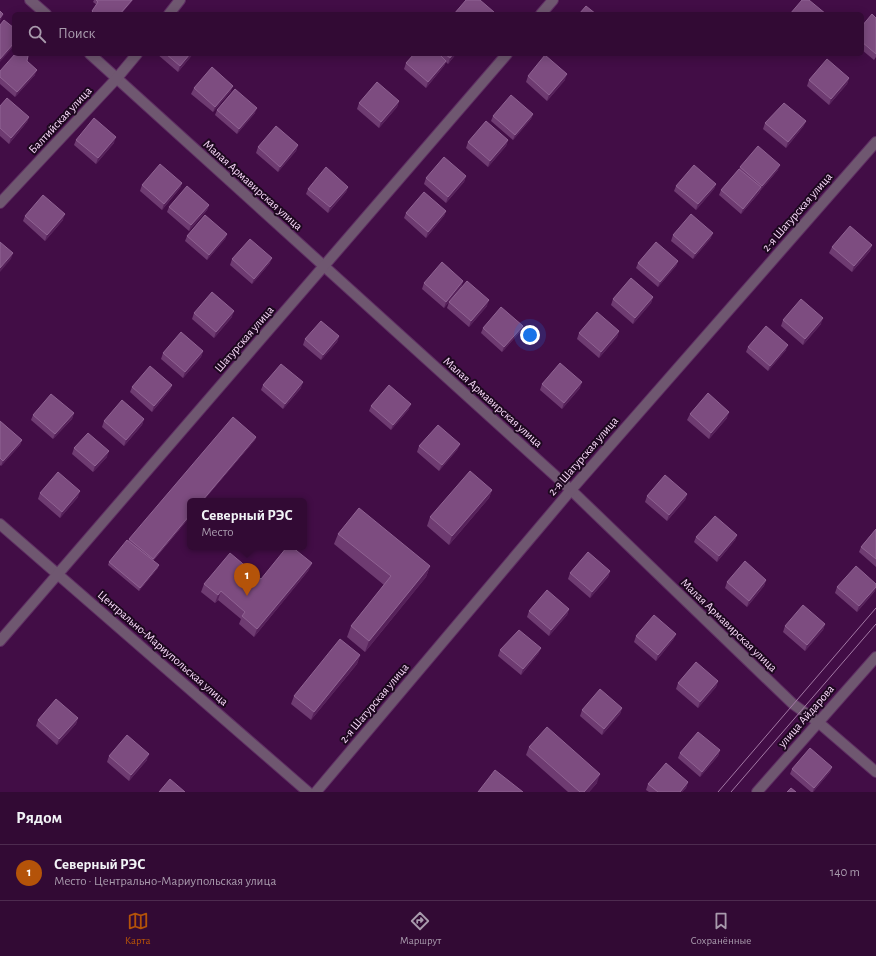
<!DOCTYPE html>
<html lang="ru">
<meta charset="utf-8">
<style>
:root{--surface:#320a34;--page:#3d1840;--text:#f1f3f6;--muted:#a89aac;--line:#4d2b4f;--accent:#b45309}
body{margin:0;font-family:"Alegreya Sans",sans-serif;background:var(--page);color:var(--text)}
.you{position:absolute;left:530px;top:335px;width:14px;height:14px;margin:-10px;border:3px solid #fff;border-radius:50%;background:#1a73e8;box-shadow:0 0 0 6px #1a73e833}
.badge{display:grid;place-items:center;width:26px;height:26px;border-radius:50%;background:var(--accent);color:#fff;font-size:13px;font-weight:700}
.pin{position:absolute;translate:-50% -33px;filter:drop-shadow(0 1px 2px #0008)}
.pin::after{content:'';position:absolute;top:21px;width:14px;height:12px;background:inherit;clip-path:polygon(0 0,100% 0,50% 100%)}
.popup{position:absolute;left:187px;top:498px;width:120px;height:52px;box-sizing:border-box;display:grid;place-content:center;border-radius:6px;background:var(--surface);filter:drop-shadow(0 1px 3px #0005);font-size:13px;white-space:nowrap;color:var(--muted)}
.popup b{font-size:15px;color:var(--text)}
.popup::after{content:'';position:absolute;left:50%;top:100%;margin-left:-8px;border:8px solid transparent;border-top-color:var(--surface)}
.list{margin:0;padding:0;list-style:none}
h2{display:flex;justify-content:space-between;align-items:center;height:52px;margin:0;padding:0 16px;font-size:17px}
h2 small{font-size:13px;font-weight:400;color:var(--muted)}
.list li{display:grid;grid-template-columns:26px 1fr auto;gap:12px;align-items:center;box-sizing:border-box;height:56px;padding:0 16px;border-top:1px solid var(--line)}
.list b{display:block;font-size:15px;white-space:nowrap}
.list p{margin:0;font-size:13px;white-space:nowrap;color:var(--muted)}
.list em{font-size:13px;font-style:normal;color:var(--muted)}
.icon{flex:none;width:22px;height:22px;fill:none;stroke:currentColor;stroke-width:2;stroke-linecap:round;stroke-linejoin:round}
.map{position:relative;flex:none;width:876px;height:792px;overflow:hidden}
.search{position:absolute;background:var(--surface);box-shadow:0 2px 10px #0003;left:12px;right:12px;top:12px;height:44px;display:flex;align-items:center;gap:10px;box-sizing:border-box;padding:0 14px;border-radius:6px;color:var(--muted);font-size:15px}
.sheet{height:108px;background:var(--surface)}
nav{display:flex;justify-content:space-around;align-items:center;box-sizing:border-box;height:56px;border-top:1px solid var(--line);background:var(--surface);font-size:11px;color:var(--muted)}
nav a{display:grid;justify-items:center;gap:2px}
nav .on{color:var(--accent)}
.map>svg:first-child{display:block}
</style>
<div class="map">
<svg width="876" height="792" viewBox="0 0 876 792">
<rect width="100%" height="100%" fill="#420d46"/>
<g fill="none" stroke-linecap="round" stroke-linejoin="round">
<defs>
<g id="minor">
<polyline points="30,0 46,14"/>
<polyline points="169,14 180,0"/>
<polyline points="541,14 553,0"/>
<polyline points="90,54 571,490 793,704 818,722 876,772"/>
<polyline points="0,203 117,78 137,54"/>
<polyline points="0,524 308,792"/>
<polyline points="0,641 507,54"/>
<polyline points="316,792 571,490 876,142"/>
<polyline points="757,792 876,657"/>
</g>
</defs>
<!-- minor casing -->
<use href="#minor" stroke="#5f2e63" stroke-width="12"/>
<!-- minor -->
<use href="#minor" stroke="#6f5770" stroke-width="10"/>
<!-- tram -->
<g stroke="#a379a5" stroke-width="1">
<polyline points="718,792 876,608"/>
<polyline points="731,792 876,624"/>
</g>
</g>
<!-- wall -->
<g fill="#6e3b71">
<polygon points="94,0 133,0 121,14 91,14 92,11 97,5 93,2"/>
<polygon points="876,18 876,57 874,60 862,50 862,26"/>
<polygon points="157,54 193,54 178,72"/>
<polygon points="414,54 456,54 448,64 446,62 444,66 426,88 404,69 406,63"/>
<polygon points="27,61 35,75 15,97 0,84 0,71"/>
<polygon points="528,76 565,80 547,101 526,82"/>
<polygon points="849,78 847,84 829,105 807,86 809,80"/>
<polygon points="194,88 231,91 213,112 191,94"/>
<polygon points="399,101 397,107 379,128 357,109 359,103"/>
<polygon points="0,106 29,117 27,122 9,144 0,136"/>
<polygon points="217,110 255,113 237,134 215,115"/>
<polygon points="533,114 531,119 513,140 491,121 493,116"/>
<polygon points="806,121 803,127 786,148 763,129 765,123"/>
<polygon points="76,140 114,143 96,164 74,145"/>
<polygon points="508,140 506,146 488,167 466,148 468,142"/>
<polygon points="298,145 296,151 278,172 256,153 258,147"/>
<polygon points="740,167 778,170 760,191 759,193 741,214 719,195 721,190 739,169"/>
<polygon points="466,176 464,182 446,203 424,184 426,178"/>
<polygon points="182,183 180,188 162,210 140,191 142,185"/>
<polygon points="716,184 714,189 696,210 674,191 676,186"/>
<polygon points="348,187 346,192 328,213 306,194 308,189"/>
<polygon points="209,205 207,210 189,231 167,212 169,207"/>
<polygon points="446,211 444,216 426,238 404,218 406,213"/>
<polygon points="25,216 63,220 45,241 23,221"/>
<polygon points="227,234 225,239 207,260 185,241 187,236"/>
<polygon points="673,235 711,238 693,259 671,241"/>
<polygon points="872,245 870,251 852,272 829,253 832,247"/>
<polygon points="232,259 270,263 252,284 230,265"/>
<polygon points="678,261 676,266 658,287 636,268 638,263"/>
<polygon points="463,281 461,287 444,308 422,289 424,283"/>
<polygon points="653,297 651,303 633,324 611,305 613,299"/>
<polygon points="449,302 487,306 469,327 447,308"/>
<polygon points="194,313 232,317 214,338 192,319"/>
<polygon points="783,320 821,324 803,345 781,326"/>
<polygon points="483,328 521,331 502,352 481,333"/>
<polygon points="619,331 617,337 599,358 577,339 579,333"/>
<polygon points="339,336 337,342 321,360 303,345 305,339"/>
<polygon points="748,347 786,350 768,371 746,352"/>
<polygon points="203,351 201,357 183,378 161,359 163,353"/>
<polygon points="542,384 580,388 562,409 540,390"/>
<polygon points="172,385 170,390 152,412 130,392 132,387"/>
<polygon points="263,385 301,388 283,409 261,390"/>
<polygon points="371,406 409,409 391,430 369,411"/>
<polygon points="74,413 72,419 53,439 31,420 33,415"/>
<polygon points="690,414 727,418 709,439 687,420"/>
<polygon points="144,419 142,425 124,446 102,427 104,421"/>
<polygon points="0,421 22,440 20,445 1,466 0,465"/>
<polygon points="256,437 255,440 203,501 190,501 190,517 153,561 158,568 139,591 108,565 109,562 128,541 129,539"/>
<polygon points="460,444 457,450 439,471 417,452 419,446"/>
<polygon points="74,448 107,457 93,472 72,454"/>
<polygon points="492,490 489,498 449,545 427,526 430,517"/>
<polygon points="40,493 78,497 60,518 38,499"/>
<polygon points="687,494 685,500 667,521 645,502 647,496"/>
<polygon points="876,529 876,567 859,552 861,547"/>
<polygon points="338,534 430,566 426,577 365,652 347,637 351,626 384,585 334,544"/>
<polygon points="737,535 735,540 717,562 694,542 696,537"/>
<polygon points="312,563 308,571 254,637 239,624 241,619 218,600 215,603 201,592 204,584 261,579"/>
<polygon points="610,571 608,577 590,598 568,579 570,573"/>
<polygon points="766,580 764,586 747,607 725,588 727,582"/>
<polygon points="876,584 875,591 857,612 835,593 837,587"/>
<polygon points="569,609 567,615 549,636 527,617 529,611"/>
<polygon points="825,624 823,630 805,651 783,632 785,626"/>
<polygon points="676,634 673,640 656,661 634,642 636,636"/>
<polygon points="541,648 538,654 521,675 498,656 500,650"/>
<polygon points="360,655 357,664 311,720 291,704 294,696"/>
<polygon points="718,681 716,687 698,708 676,689 678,683"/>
<polygon points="622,708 620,714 602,735 580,716 582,710"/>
<polygon points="78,718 76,724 57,745 36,726 38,720"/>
<polygon points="529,747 597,783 589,792 568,792 526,755"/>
<polygon points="720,750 718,756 700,777 678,758 680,753"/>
<polygon points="109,756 147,760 129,781 107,762"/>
<polygon points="832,767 830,772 813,792 811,792 790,774 792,769"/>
<polygon points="688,782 686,788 682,792 649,792 646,790 648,784"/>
</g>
<!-- shaded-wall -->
<g fill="#56215a">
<polygon points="132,0 133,0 121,14 120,14"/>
<polygon points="3,14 1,20 0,21 0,18"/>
<polygon points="14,43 14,46 0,62 0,59"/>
<polygon points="190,54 193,54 178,72 180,66"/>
<polygon points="453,54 456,54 448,64 450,58"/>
<polygon points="446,61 444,66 426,88 428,82"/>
<polygon points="37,70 35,75 15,97 17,92"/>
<polygon points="567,74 565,80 547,101 549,95"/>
<polygon points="849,78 847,84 829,105 831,99"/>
<polygon points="233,86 231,91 213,112 215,107"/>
<polygon points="399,101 397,107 379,128 381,122"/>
<polygon points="257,108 255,113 237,134 239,129"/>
<polygon points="533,114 531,119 513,140 515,135"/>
<polygon points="29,117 27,122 9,144 11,138"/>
<polygon points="806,121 803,127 786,148 788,142"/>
<polygon points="116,137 114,143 96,164 98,158"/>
<polygon points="508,140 506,146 488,167 490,161"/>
<polygon points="298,145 296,151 278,172 280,167"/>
<polygon points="780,165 778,170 760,191 762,186"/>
<polygon points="466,176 464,182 446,203 448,197"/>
<polygon points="182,183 180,188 162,210 164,204"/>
<polygon points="716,184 714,189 696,210 698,204"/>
<polygon points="348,187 346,192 328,213 330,207"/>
<polygon points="761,187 759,193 741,214 743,209"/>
<polygon points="209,205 207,210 189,231 191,225"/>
<polygon points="446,211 444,216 426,238 428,232"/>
<polygon points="65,214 63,220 45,241 47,235"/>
<polygon points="713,233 711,238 693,259 695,254"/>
<polygon points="227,234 225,239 207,260 209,255"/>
<polygon points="872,245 870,251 852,272 854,266"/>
<polygon points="13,253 11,259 0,272 0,268"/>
<polygon points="272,258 270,263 252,284 254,279"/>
<polygon points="678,261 676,266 658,287 660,282"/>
<polygon points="463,281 461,287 444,308 446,302"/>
<polygon points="653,297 651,303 633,324 635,318"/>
<polygon points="489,300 487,306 469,327 471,321"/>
<polygon points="234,311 232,317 214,338 216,332"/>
<polygon points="823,318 821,324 803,345 805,339"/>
<polygon points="523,326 521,331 502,352 504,347"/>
<polygon points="619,331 617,337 599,358 601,352"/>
<polygon points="339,336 337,342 321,360 323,355"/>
<polygon points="788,345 786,350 768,371 770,366"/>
<polygon points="203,351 201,357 183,378 185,372"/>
<polygon points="303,382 301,388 283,409 285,404"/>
<polygon points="582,382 580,388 562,409 564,403"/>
<polygon points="172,385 170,390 152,412 154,406"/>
<polygon points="411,404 409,409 391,430 393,425"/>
<polygon points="729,412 727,418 709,439 711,433"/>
<polygon points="74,413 72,419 53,439 55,434"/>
<polygon points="144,419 142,425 124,446 126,440"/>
<polygon points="256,437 255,440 203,501 202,501"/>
<polygon points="22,440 20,445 1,466 3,461"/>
<polygon points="460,444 457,450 439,471 442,465"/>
<polygon points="109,451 107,457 93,472 95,466"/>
<polygon points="492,490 489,498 449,545 452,536"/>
<polygon points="80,491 78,497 60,518 62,512"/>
<polygon points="687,494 685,500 667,521 669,515"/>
<polygon points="190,515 190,517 152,561 153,559"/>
<polygon points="737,535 735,540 717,562 719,556"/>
<polygon points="312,563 308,571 254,637 257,629"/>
<polygon points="159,565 158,568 139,591 140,588"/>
<polygon points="430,566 426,577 365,652 369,641"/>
<polygon points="610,571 608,577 590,598 592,592"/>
<polygon points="766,580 764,586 747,607 749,601"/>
<polygon points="876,587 875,591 857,612 859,606"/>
<polygon points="221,591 218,600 215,603 218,595"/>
<polygon points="569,609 567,615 549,636 551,630"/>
<polygon points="825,624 823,630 805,651 807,645"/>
<polygon points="676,634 673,640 656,661 658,655"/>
<polygon points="541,648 538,654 521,675 523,669"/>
<polygon points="360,655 357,664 311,720 314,712"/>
<polygon points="718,681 716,687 698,708 700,702"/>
<polygon points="622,708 620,714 602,735 604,729"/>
<polygon points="78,718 76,724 57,745 59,739"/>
<polygon points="720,750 718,756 700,777 702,772"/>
<polygon points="149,754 147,760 129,781 131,775"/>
<polygon points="832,767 830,772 813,792 814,788"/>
<polygon points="600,774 597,783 589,792 584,792"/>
<polygon points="688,782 686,788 682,792 680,792"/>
</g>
<!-- building -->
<g fill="#7d4c80" stroke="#906393">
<polygon points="96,0 132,0 120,14 95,14 92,11 98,2"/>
<polygon points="466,0 480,0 494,12 492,14 454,14"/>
<polygon points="802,0 809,0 826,14 790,14"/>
<polygon points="586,6 596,14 579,14"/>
<polygon points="0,11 3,14 0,18"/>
<polygon points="872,14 876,18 876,54 862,42 862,26"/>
<polygon points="4,20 14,28 14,43 0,59 0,25"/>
<polygon points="15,54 26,54 28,56 27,61 37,70 17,92 0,77 0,71"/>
<polygon points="166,54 190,54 180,66"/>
<polygon points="414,54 439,54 446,61 428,82 406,63"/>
<polygon points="445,54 453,54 450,58"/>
<polygon points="545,55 567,74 549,95 528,76"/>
<polygon points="827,59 849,78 831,99 809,80"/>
<polygon points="212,67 233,86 215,107 194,88"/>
<polygon points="377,82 399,101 381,122 359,103"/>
<polygon points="235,89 257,108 239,129 217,110"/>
<polygon points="511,95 533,114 515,135 493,116"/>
<polygon points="7,98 29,117 11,138 0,128 0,106"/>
<polygon points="784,103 806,121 788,142 765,123"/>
<polygon points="94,118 116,137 98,158 76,140"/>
<polygon points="486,121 508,140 490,161 468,142"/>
<polygon points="276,126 298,145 280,167 258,147"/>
<polygon points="758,146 780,165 762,186 740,167"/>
<polygon points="444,157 466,176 448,197 426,178"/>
<polygon points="160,164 182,183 164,204 142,185"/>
<polygon points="694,165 716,184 698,204 676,186"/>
<polygon points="326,167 348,187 330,207 308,189"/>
<polygon points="739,169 761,187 743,209 721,190"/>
<polygon points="187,186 209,205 191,225 169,207"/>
<polygon points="424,192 446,211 428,232 406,213"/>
<polygon points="43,195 65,214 47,235 25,216"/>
<polygon points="691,214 713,233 695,254 673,235"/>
<polygon points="205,215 227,234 209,255 187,236"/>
<polygon points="850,226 872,245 854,266 832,247"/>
<polygon points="250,239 272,258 254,279 232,259"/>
<polygon points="0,242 13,253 0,268"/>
<polygon points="656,242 678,261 660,282 638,263"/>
<polygon points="442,262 463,281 446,302 424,283"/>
<polygon points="631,278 653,297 635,318 613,299"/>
<polygon points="467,281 489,300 471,321 449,302"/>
<polygon points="212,292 234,311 216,332 194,313"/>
<polygon points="801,299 823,318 805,339 783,320"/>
<polygon points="501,307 523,326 504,347 483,328"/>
<polygon points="597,312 619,331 601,352 579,333"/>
<polygon points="321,321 339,336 323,355 305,339"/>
<polygon points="766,326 788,345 770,366 748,347"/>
<polygon points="181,332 203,351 185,372 163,353"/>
<polygon points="560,363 582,382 564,403 542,384"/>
<polygon points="281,364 303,382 285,404 263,385"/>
<polygon points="150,366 172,385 154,406 132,387"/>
<polygon points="389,385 411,404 393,425 371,406"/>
<polygon points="708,393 729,412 711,433 690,414"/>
<polygon points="51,394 74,413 55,434 33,415"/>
<polygon points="122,400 144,419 126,440 104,421"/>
<polygon points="233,417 256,437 202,501 190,501 190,515 153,559 129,539"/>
<polygon points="0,421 22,440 3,461 0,458"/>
<polygon points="438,425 460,444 442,465 419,446"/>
<polygon points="88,433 109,451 95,466 74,448"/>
<polygon points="470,471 492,490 452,536 430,517"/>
<polygon points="58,472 80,491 62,512 40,493"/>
<polygon points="665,475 687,494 669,515 647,496"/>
<polygon points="359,508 430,566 369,641 351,626 391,576 338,534"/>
<polygon points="715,516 737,535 719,556 696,537"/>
<polygon points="876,529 876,559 861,547"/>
<polygon points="127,540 159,565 140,588 109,562"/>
<polygon points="287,547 292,547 312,563 257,629 242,616 245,612 221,591 218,595 204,584 230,553 261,579"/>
<polygon points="588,552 610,571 592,592 570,573"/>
<polygon points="745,561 766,580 749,601 727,582"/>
<polygon points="856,566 876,584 876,587 859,606 837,587"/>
<polygon points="547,590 569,609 551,630 529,611"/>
<polygon points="803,605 825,624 807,645 785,626"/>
<polygon points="654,615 676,634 658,655 636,636"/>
<polygon points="519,630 541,648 523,669 500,650"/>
<polygon points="340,639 360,655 314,712 294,696"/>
<polygon points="696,662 718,681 700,702 678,683"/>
<polygon points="600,689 622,708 604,729 582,710"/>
<polygon points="56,699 78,718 59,739 38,720"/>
<polygon points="547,727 600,774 584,792 580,792 529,747"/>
<polygon points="698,732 720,750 702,772 680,753"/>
<polygon points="127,735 149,754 131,775 109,756"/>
<polygon points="810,748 832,767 814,788 792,769"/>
<polygon points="666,763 688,782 680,792 658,792 648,784"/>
<polygon points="495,770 523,792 478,792"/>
<polygon points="170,779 185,792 159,792"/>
<polygon points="791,788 796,792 787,792"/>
</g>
<g text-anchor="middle" stroke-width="4" stroke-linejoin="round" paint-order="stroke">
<!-- street labels -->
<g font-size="12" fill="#fadbfb" stroke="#1d081f">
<text transform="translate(60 120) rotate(-47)" y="4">Балтийская улица</text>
<text transform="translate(253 185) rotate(42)" y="4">Малая Армавирская улица</text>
<text transform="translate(797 212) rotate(-49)" y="4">2-я Шатурская улица</text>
<text transform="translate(244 339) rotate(-49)" y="4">Шатурская улица</text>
<text transform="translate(493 402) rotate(42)" y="4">Малая Армавирская улица</text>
<text transform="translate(583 456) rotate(-49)" y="4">2-я Шатурская улица</text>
<text transform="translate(729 625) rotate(44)" y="4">Малая Армавирская улица</text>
<text transform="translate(163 648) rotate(41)" y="4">Центрально-Мариупольская улица</text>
<text transform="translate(374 703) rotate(-50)" y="4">2-я Шатурская улица</text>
<text transform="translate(806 716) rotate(-49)" y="4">улица Айдарова</text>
</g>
</g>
</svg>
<div class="you"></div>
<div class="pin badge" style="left:247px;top:596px">1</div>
<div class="popup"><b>Северный РЭС</b>Место</div>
<div class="search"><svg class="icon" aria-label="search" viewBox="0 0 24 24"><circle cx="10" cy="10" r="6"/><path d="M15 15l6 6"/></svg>Поиск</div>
</div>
<section class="sheet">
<h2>Рядом<small></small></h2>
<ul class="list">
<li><span class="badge">1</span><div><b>Северный РЭС</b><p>Место · Центрально-Мариупольская улица</p></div><em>140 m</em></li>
</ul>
</section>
<nav>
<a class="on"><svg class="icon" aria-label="map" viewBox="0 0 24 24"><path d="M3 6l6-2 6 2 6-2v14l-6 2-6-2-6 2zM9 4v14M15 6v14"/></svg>Карта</a>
<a><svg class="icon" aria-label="directions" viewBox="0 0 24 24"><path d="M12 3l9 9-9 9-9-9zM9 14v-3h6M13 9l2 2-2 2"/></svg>Маршрут</a>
<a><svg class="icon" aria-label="saved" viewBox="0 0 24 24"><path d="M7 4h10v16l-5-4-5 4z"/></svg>Сохранённые</a>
</nav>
